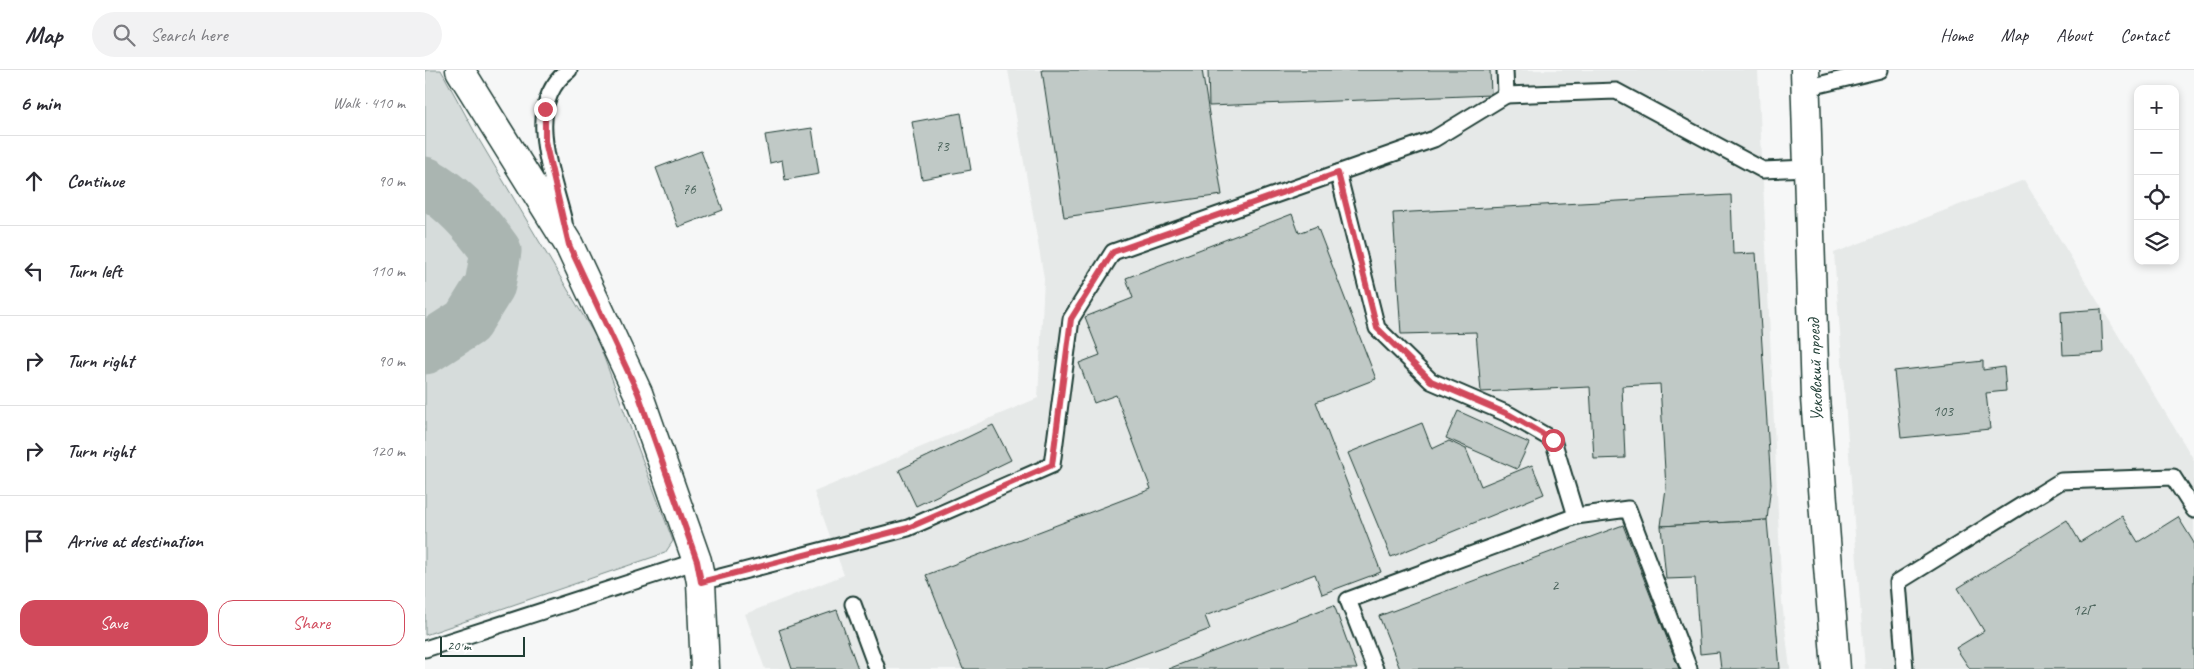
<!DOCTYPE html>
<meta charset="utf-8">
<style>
:root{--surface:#fff;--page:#f2f2f3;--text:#2b2b33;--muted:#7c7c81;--line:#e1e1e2;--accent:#d1495b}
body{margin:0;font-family:Caveat,sans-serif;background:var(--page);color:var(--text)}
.controls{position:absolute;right:15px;top:15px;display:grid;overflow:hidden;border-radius:10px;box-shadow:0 2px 8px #0003}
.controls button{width:45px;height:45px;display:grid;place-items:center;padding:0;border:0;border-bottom:1px solid var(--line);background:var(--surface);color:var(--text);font:25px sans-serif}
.scale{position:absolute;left:15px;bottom:12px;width:85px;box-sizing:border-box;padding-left:5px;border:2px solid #1f3d34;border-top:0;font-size:14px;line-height:18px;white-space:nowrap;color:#1f3d34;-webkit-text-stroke:4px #fff;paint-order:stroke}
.stop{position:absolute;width:15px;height:15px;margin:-11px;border:4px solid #d1495b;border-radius:50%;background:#fff}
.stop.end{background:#d1495b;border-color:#fff;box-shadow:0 1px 5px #0008}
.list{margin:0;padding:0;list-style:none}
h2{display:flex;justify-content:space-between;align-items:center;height:65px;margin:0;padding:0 20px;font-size:21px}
h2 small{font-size:16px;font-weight:400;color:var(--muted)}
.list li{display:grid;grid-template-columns:32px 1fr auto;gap:15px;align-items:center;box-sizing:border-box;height:90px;padding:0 20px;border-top:1px solid var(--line)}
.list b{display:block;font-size:19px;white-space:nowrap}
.list em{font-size:16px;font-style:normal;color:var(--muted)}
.actions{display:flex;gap:10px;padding:15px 20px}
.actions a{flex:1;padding:11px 0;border:1px solid var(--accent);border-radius:15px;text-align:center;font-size:18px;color:var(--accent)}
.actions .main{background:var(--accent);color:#fff}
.icon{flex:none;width:28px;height:28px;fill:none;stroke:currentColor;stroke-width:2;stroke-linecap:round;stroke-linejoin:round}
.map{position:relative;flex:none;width:1769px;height:599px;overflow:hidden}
header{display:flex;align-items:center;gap:30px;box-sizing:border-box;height:70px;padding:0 25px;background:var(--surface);border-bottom:1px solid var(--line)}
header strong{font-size:24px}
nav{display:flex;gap:28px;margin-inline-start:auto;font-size:18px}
.search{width:350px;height:45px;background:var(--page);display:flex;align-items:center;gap:12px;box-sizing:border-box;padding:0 18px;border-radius:28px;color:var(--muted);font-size:19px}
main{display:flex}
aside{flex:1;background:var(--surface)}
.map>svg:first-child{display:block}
</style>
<header>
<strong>Map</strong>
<div class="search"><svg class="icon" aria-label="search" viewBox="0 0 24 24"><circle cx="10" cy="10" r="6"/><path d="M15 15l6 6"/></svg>Search here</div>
<nav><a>Home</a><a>Map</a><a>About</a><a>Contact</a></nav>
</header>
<main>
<aside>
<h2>6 min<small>Walk · 410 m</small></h2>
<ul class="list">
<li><svg class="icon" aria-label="ahead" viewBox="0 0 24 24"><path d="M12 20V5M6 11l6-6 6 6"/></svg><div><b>Continue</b></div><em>90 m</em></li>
<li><svg class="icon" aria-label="left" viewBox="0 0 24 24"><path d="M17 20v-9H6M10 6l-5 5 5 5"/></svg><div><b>Turn left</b></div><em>110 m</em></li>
<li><svg class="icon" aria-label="right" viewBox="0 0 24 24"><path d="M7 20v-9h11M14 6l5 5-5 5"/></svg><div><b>Turn right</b></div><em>90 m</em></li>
<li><svg class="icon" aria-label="right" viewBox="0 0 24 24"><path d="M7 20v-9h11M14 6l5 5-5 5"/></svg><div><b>Turn right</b></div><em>120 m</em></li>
<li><svg class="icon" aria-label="arrive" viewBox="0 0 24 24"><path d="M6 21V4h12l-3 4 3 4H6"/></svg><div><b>Arrive at destination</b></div></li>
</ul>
<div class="actions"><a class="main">Save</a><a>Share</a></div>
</aside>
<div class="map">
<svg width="1769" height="599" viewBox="0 0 1769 599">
<rect width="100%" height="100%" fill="#f6f7f7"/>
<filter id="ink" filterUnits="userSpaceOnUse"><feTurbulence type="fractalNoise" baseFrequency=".02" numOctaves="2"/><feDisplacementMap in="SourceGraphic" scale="10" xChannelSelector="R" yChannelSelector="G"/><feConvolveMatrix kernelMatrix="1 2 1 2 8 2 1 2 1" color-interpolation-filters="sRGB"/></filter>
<g filter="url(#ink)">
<!-- built -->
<g fill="#e6e9e8">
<polygon points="583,0 1333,0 1357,532 1365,599 340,599 320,544 419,505 389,422 613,328 619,208"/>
<polygon points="1599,110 1769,390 1769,599 1440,599 1409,183"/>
</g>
<!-- green -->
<polygon fill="#d6dcdb" stroke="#7a8c88" points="0,0 16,0 53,68 172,269 248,471 240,483 0,565"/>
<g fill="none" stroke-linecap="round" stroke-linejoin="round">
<!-- river -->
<path stroke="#aab5b1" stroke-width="51" d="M0 112C29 128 52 154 71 181L65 215 42 252 0 279"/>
</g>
<!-- building -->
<g fill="#c0c9c6" stroke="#1f3d34">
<polygon points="617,0 777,0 797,125 639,147"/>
<polygon points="783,0 1065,0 1066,25 784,36"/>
<polygon points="536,43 546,100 497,109 487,52"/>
<polygon points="387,58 394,104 360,110 357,90 345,93 340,65"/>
<polygon points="276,81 298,140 253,157 231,98"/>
<polygon points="1306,125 1308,184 1331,183 1346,414 1342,450 1236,456 1241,418 1235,314 1197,316 1200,388 1169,389 1165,317 1056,322 1051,262 976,264 968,143"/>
<polygon points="867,144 874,163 892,156 951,309 891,332 956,502 897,524 890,504 780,546 785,559 680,599 538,599 501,505 726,419 691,325 669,333 654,293 675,285 660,247 708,228 701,208"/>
<polygon points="1676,239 1678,283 1638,285 1636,242"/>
<polygon points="1558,291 1558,300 1579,297 1581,321 1561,323 1565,359 1476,368 1469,301"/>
<polygon points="1033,341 1104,373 1092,399 1021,368"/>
<polygon points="997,353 1007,379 1024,371 1041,379 1056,416 1107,395 1119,424 966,487 923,383"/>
<polygon points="568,355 586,390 491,436 474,400"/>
<polygon points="1697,446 1713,472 1753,447 1769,473 1769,599 1545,599 1531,578 1559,561 1533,518 1642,450 1655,472"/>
<polygon points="1342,450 1355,599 1296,599 1294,582 1275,584 1270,508 1241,509 1236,456"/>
<polygon points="1198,455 1254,599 975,599 954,546"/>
<polygon points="909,535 932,599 743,599"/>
<polygon points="412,540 433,599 367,599 354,560"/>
</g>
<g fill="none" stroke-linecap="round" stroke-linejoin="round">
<defs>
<g id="service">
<polyline points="1080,0 1081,25 1191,21 1338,100 1383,98"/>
<polyline points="1381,18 1455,0"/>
<polyline points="913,103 952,258 1006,311 1085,345 1128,370 1151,446 923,530 950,599"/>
<path d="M139 152C128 106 97 34 144 0"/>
<polyline points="1151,446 1203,439 1264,599"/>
<polyline points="276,512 483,458 627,395 646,249 688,182 1009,69 1081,25"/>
<polyline points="428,534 452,599"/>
<polyline points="0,579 272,491"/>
<polyline points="1480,599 1473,512 1636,411 1748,407 1769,440"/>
</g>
<g id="minor">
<polyline points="35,0 144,175 213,323 272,491 276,512 280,599"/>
<polyline points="1380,0 1390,328 1411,599"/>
</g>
</defs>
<!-- service casing -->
<use href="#service" stroke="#1f3d34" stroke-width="19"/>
<!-- minor casing -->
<use href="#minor" stroke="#1f3d34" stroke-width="31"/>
<!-- service -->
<use href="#service" stroke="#fff" stroke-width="15"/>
<!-- minor -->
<use href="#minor" stroke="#fff" stroke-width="28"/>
</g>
</g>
<g fill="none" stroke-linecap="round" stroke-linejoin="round" filter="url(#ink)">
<!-- route -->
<polyline stroke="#d1495b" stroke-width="6" points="120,39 120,71 144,175 213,323 272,491 276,512 483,458 627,395 646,249 688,182 913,103 952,258 1006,311 1085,345 1128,370"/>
</g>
<g text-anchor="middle" stroke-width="5" stroke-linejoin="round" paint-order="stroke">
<!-- number labels -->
<g font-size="15" fill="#476058">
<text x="517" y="81">73</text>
<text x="264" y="124">76</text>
<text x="1518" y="346">103</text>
<text x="1130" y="520">2</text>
<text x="1658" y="545">12Г</text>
</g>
<!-- street labels -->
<g font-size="18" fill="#1f3d34" stroke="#fff">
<text transform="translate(1390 300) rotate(-92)" y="6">Усковский проезд</text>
</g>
</g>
</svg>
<div class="controls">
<button>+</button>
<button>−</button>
<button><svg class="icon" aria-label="locate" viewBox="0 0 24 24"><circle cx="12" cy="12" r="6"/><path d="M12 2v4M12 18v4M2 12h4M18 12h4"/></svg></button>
<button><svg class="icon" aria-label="layers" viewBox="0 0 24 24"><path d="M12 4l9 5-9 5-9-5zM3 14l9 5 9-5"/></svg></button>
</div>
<div class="scale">20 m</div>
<div class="stop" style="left:1128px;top:370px"></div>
<div class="stop end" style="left:120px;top:39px"></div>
</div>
</main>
